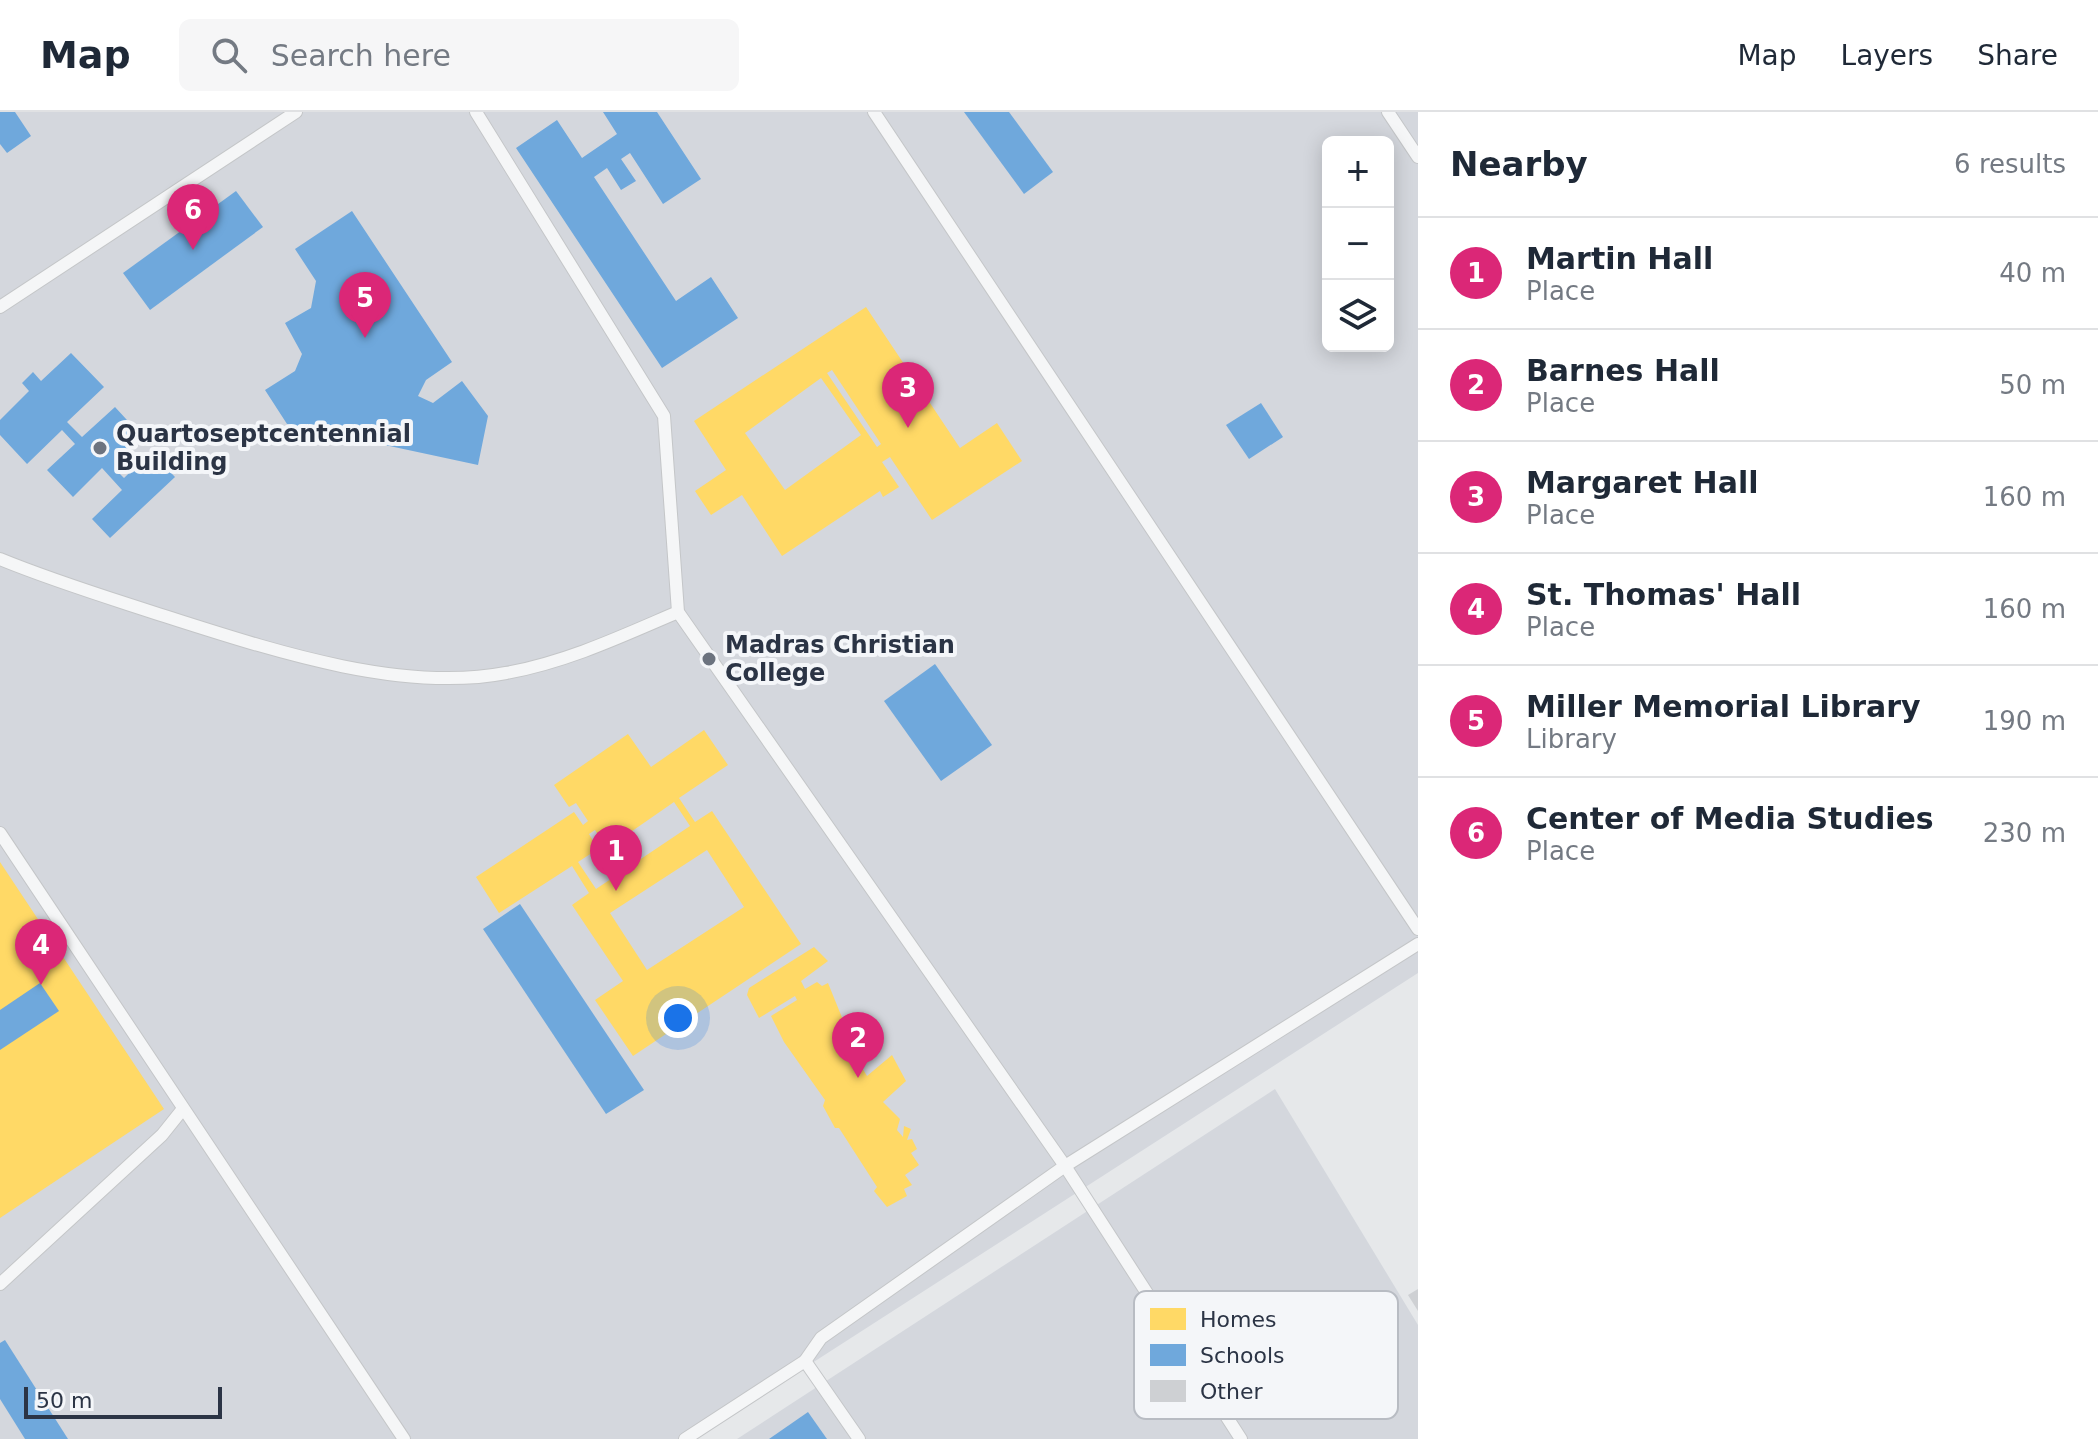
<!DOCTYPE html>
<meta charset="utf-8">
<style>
:root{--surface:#fff;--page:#f6f6f7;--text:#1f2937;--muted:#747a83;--line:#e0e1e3;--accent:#db2777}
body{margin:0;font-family:"DejaVu Sans",sans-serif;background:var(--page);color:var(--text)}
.controls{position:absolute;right:24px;top:24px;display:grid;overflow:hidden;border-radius:12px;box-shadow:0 4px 20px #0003}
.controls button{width:72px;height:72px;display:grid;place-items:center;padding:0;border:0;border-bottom:2px solid var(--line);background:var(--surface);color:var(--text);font:40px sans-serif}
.scale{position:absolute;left:24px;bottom:20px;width:198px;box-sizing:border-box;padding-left:8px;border:4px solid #2b3445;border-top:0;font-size:22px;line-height:28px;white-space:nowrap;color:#2b3445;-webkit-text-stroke:6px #f4f6f9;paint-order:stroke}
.you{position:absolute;left:678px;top:906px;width:28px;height:28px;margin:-20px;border:6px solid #fff;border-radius:50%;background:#1a73e8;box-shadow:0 0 0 12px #1a73e833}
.badge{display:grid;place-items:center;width:52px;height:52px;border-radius:50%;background:var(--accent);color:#fff;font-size:26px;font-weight:700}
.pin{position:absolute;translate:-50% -66px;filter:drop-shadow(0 2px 4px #0008)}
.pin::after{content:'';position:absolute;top:42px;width:28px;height:24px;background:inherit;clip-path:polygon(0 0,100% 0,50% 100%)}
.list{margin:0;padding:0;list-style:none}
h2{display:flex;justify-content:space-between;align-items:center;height:104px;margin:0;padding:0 32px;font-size:34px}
h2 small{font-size:26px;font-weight:400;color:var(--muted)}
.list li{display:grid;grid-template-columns:52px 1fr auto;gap:24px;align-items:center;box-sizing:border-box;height:112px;padding:0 32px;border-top:2px solid var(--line)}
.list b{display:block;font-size:30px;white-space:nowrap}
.list p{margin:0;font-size:26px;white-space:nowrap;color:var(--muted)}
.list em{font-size:26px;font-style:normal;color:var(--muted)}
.icon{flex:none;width:44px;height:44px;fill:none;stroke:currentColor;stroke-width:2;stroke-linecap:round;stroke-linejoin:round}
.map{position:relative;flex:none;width:1418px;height:1327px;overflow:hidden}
header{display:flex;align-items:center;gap:48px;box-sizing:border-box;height:112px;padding:0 40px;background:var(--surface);border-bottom:2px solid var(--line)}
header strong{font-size:38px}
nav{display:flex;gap:44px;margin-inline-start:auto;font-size:28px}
.search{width:560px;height:72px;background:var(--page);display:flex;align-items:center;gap:20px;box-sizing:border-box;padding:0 28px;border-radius:12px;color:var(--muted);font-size:30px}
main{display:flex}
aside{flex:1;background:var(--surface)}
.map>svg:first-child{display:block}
</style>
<header>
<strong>Map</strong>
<div class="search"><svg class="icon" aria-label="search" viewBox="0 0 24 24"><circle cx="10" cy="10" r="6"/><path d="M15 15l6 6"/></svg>Search here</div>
<nav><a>Map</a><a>Layers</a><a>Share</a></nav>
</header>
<main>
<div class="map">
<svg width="1418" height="1327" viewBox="0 0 1418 1327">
<rect width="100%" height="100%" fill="#e6e8ea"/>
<!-- built -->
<g fill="#d4d7dd" fill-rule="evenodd">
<path d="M0 0H1418V861L694 1327H0ZM1328 30H1388V234H1328Z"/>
<polygon points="1275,977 1418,1213 1418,1327 737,1327"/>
</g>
<!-- homes -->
<g fill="#ffd966" fill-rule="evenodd">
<path d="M866 195 960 336 997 311 1022 349 932 408 890 345 882 350 899 375 883 385 880 379 782 444 742 383 711 403 695 379 726 358 694 309ZM832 258 881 332 877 335 827 261ZM821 266 861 323 785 378 745 321Z"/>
<path d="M704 618 728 653 679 686 695 710 712 699 801 832 633 944 595 888 623 869 572 793 589 781 572 754 499 801 476 765 574 700 583 713 588 709 576 691 569 695 554 673 628 622 651 655ZM674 690 690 714 596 777 578 750 598 737 589 722 595 718 603 731 608 727 612 733ZM707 738 744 795 647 858 610 801Z"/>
<polygon points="0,750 164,997 0,1106"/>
<polygon points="814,835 828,849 801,869 805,877 817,870 822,874 828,871 843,908 845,930 850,938 850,925 858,927 858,938 865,950 861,954 867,964 892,943 906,969 883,990 900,1007 897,1018 903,1025 904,1014 911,1017 907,1028 912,1027 917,1037 911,1041 919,1053 905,1063 912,1073 904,1077 907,1084 887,1095 874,1079 877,1075 839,1016 835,1016 823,994 825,988 784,930 771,904 797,888 795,884 759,906 747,883 749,876"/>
</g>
<!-- schools -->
<g fill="#6fa8dc">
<polygon points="0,0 15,0 31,24 7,41 0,32"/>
<polygon points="603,0 657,0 701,67 663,92 630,41 621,47 636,69 621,78 607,56 594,65 676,189 711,165 738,206 662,256 516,36 557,8 582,46 617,22"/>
<polygon points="964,0 1009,0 1053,60 1024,82"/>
<polygon points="236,79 263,115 150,198 123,161"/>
<polygon points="352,99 452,250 426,268 418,284 433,291 462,269 488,304 478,353 287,312 265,278 295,259 302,242 285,211 311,196 316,169 295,137"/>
<polygon points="71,241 104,275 67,310 82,325 115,295 138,320 127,330 131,342 115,357 124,366 151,340 175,365 110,426 92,407 122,378 102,356 73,385 47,358 75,332 62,318 27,352 0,323 0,308 29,279 22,271 33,260 41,269"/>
<polygon points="1261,291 1283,325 1249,347 1226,313"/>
<polygon points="935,552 992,633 941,669 884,589"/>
<polygon points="520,792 644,978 606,1002 483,817"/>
<polygon points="40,871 59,899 0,938 0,898"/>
<polygon points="5,1228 68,1327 25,1327 0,1287 0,1231"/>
<polygon points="808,1300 827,1327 769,1327"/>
</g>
<!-- building -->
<polygon fill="#ced0d3" points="1418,1177 1418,1199 1408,1183"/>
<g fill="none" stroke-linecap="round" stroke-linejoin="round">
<defs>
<g id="service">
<polyline points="476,0 664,304 678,500 1065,1054 1241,1327"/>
<polyline points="874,0 1418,817"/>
<polyline points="1388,0 1418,45"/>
<polyline points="0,195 296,0"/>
<path d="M0 447C51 468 103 484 155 501 260 534 396 582 506 561 567 550 622 524 678 500"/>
<polyline points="0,721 404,1327"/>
<polyline points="0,1172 162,1023 182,998"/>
<polyline points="805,1249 821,1226 1065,1054 1418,832"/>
<polyline points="685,1327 805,1249 859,1327"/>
</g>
</defs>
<!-- service casing -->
<use href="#service" stroke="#c4c6c8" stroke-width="14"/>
<!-- service -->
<use href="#service" stroke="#f5f6f7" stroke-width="12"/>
</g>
<!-- markers -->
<g fill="#6c737f" stroke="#f4f6f9" stroke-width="3">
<circle cx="100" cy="336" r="8"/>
<circle cx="709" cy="547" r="8"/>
</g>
<g text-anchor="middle" stroke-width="8" stroke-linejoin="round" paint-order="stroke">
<!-- poi labels -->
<g font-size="24" font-weight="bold" fill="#2b3445" stroke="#f4f6f9" text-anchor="start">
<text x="116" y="330">Quartoseptcentennial<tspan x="116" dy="28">Building</tspan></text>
<text x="725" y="541">Madras Christian<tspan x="725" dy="28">College</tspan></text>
</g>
</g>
<!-- legend -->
<rect x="1134" y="1179" width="264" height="128" rx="12" fill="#f4f6f9" stroke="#b8bcc3" stroke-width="2"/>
<rect x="1150" y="1196" width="36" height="22" fill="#ffd966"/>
<rect x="1150" y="1232" width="36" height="22" fill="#6fa8dc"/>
<rect x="1150" y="1268" width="36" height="22" fill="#ced0d3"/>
<g font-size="22" fill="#2b3445">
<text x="1200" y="1215">Homes</text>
<text x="1200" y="1251">Schools</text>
<text x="1200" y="1287">Other</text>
</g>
</svg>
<div class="controls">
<button>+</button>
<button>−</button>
<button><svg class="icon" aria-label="layers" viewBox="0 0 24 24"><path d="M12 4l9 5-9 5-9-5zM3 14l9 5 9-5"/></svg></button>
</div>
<div class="scale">50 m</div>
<div class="you"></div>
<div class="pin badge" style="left:616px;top:779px">1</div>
<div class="pin badge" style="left:858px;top:966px">2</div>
<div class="pin badge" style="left:908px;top:316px">3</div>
<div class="pin badge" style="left:41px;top:873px">4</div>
<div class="pin badge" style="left:365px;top:226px">5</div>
<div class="pin badge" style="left:193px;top:138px">6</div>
</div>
<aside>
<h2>Nearby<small>6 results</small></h2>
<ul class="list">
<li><span class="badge">1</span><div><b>Martin Hall</b><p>Place</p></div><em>40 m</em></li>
<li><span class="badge">2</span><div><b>Barnes Hall</b><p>Place</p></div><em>50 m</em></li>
<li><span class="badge">3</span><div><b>Margaret Hall</b><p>Place</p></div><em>160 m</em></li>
<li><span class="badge">4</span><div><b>St. Thomas' Hall</b><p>Place</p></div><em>160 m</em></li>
<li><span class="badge">5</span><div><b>Miller Memorial Library</b><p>Library</p></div><em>190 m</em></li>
<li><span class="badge">6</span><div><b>Center of Media Studies</b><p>Place</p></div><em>230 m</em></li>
</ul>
</aside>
</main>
